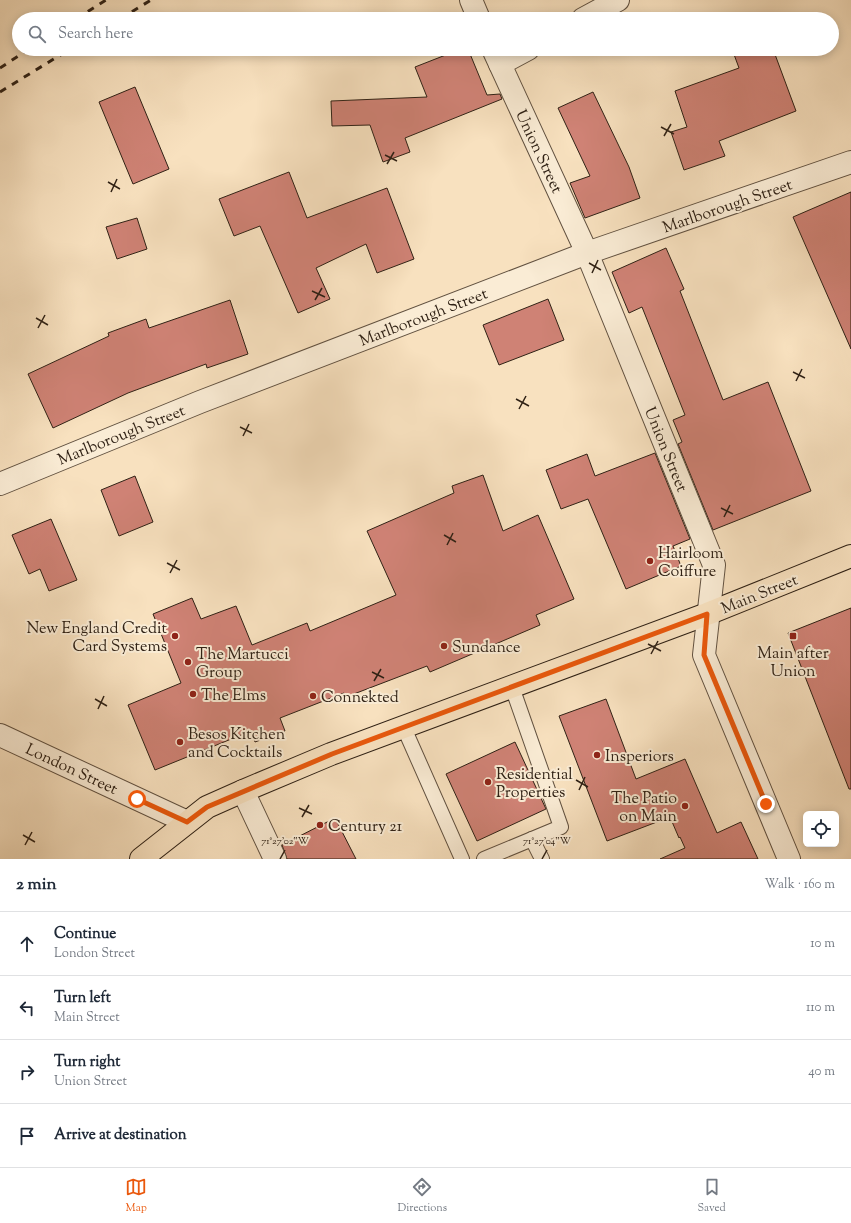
<!DOCTYPE html>
<meta charset="utf-8">
<style>
:root{--surface:#fff;--page:#f6f6f7;--text:#1f2937;--muted:#747a83;--line:#e0e1e3;--accent:#ea580c}
body{margin:0;font-family:"Sorts Mill Goudy",serif;background:var(--page);color:var(--text)}
.controls{position:absolute;right:12px;bottom:12px;display:grid;overflow:hidden;border-radius:6px;box-shadow:0 2px 10px #0003}
.controls button{width:36px;height:36px;display:grid;place-items:center;padding:0;border:0;border-bottom:1px solid var(--line);background:var(--surface);color:var(--text);font:20px sans-serif}
.stop{position:absolute;width:12px;height:12px;margin:-9px;border:3px solid #ea580c;border-radius:50%;background:#fff}
.stop.end{background:#ea580c;border-color:#fff;box-shadow:0 1px 4px #0008}
.list{margin:0;padding:0;list-style:none}
h2{display:flex;justify-content:space-between;align-items:center;height:52px;margin:0;padding:0 16px;font-size:17px}
h2 small{font-size:13px;font-weight:400;color:var(--muted)}
.list li{display:grid;grid-template-columns:26px 1fr auto;gap:12px;align-items:center;box-sizing:border-box;height:64px;padding:0 16px;border-top:1px solid var(--line)}
.list b{display:block;font-size:15px;white-space:nowrap}
.list p{margin:0;font-size:13px;white-space:nowrap;color:var(--muted)}
.list em{font-size:13px;font-style:normal;color:var(--muted)}
.icon{flex:none;width:22px;height:22px;fill:none;stroke:currentColor;stroke-width:2;stroke-linecap:round;stroke-linejoin:round}
.map{position:relative;flex:none;width:851px;height:859px;overflow:hidden}
.search{position:absolute;background:var(--surface);box-shadow:0 2px 10px #0003;left:12px;right:12px;top:12px;height:44px;display:flex;align-items:center;gap:10px;box-sizing:border-box;padding:0 14px;border-radius:22px;color:var(--muted);font-size:15px}
.sheet{height:308px;background:var(--surface)}
nav{display:flex;justify-content:space-around;align-items:center;box-sizing:border-box;height:56px;border-top:1px solid var(--line);background:var(--surface);font-size:11px;color:var(--muted)}
nav a{display:grid;justify-items:center;gap:2px}
nav .on{color:var(--accent)}
.map>svg:first-child{display:block}
</style>
<div class="map">
<svg width="851" height="859" viewBox="0 0 851 859">
<rect width="100%" height="100%" fill="#f8e1bf"/>
<filter id="stains"><feTurbulence type="fractalNoise" baseFrequency=".005" numOctaves="4"/><feColorMatrix values="0 0 0 0 .2 0 0 0 0 .09 0 0 0 0 .02 0 0 0 .5 -.17"/></filter>
<radialGradient id="worn" r=".72"><stop offset=".6" stop-color="#630" stop-opacity="0"/><stop offset="1" stop-color="#630" stop-opacity=".3"/></radialGradient>
<!-- building -->
<g fill="#cf8275" stroke="#2f2115">
<polygon points="461,49 468,49 487,95 500,94 502,99 405,138 410,152 383,162 370,125 332,126 331,101 427,97 415,67"/>
<polygon points="732,49 773,49 796,111 719,141 725,156 684,170 671,132 687,127 675,91 739,68"/>
<polygon points="135,87 169,169 133,184 99,102"/>
<polygon points="593,92 629,167 640,198 585,218 570,183 590,176 558,108"/>
<polygon points="289,172 307,218 387,188 414,259 377,273 366,244 316,268 330,299 298,313 260,226 234,236 219,199"/>
<polygon points="851,192 851,349 793,217"/>
<polygon points="137,218 147,249 117,259 106,227"/>
<polygon points="666,248 684,289 680,291 723,400 768,382 811,491 713,530 678,444 682,442 673,420 685,415 642,307 629,313 612,272"/>
<polygon points="548,299 564,340 499,365 483,325"/>
<polygon points="230,300 248,354 207,368 206,364 128,393 53,428 28,374 109,336 108,333 146,319 149,328"/>
<polygon points="655,453 690,539 673,546 681,566 626,589 588,499 561,509 546,470 587,454 595,476"/>
<polygon points="483,475 503,531 538,515 574,599 536,615 540,625 430,672 427,666 346,697 344,693 280,718 285,731 255,742 251,731 155,770 128,705 181,683 153,614 192,598 201,619 236,606 252,645 307,623 310,631 396,595 367,531 454,493 452,486"/>
<polygon points="135,476 153,522 119,536 101,490"/>
<polygon points="51,519 77,580 49,591 40,569 29,574 12,535"/>
<polygon points="851,608 851,789 849,789 788,633"/>
<polygon points="606,699 636,779 685,759 717,833 741,822 758,859 660,859 685,848 680,837 679,838 670,817 607,841 559,716"/>
<polygon points="515,742 546,809 477,841 446,774"/>
<polygon points="335,818 356,859 287,859 282,845"/>
</g>
<g fill="none" stroke-linecap="round" stroke-linejoin="round">
<defs>
<g id="service">
<polyline points="404,728 462,859"/>
<polyline points="532,839 542,859"/>
<polyline points="484,859 561,827 512,687"/>
</g>
<g id="minor">
<polyline points="471,0 479,19"/>
<polyline points="583,19 618,0"/>
<polyline points="493,49 587,253 714,565 704,655 789,859"/>
<polyline points="500,64 528,49"/>
<polyline points="0,484 200,402 587,253 851,162"/>
<polyline points="0,735 187,822"/>
<polyline points="243,791 275,859"/>
</g>
<polyline id="primary" points="141,859 207,807 243,791 331,754 707,614 851,556"/>
</defs>
<!-- service casing -->
<use href="#service" stroke="#615140" stroke-width="16"/>
<!-- minor casing -->
<use href="#minor" stroke="#615140" stroke-width="24"/>
<!-- primary casing -->
<use href="#primary" stroke="#2f2115" stroke-width="24"/>
<!-- service -->
<use href="#service" stroke="#faecd5" stroke-width="14"/>
<!-- minor -->
<use href="#minor" stroke="#faecd5" stroke-width="22"/>
<!-- primary -->
<use href="#primary" stroke="#f8e1bf" stroke-width="22"/>
<!-- rail -->
<g stroke="#2f2115" stroke-width="3" stroke-dasharray="7 7" stroke-linecap="butt">
<polyline points="76,19 106,0"/>
<polyline points="120,19 151,0"/>
<polyline points="0,68 29,49"/>
<polyline points="0,92 70,49"/>
</g>
</g>
<g fill="none" stroke-linecap="round" stroke-linejoin="round">
<!-- route -->
<polyline stroke="#ea580c" stroke-width="5" points="137,799 187,822 207,807 332,754 707,614 704,655 766,804"/>
</g>
<!-- ticks -->
<path fill="none" stroke="#2f2115" stroke-width="1.5" d="M661 127 674 134M664 136 671 124M385 155 397 161M387 164 394 152M108 182 120 189M111 192 117 179M589 263 601 270M592 273 598 260M312 291 325 297M315 300 322 288M36 318 48 325M38 328 45 315M793 372 805 378M796 381 802 369M516 399 529 406M519 409 526 396M240 427 252 433M243 436 249 424M721 508 733 514M724 517 730 505M444 535 456 542M447 545 453 533M167 563 180 570M170 573 177 560M648 644 661 651M651 654 658 641M372 672 384 678M374 681 381 669M95 699 107 706M98 709 104 696M576 780 588 787M579 790 585 777M299 808 312 814M302 817 309 805M23 835 35 842M25 845 32 832M280 859 285 850M542 859 547 850"/>
<!-- markers -->
<g fill="#8f2418" stroke="#faecd5" stroke-width="1.5">
<circle cx="650" cy="561" r="4"/>
<circle cx="175" cy="636" r="4"/>
<rect x="789" y="632" width="8" height="8" rx="2"/>
<circle cx="444" cy="646" r="4"/>
<circle cx="188" cy="662" r="4"/>
<circle cx="193" cy="694" r="4"/>
<circle cx="313" cy="696" r="4"/>
<circle cx="180" cy="742" r="4"/>
<circle cx="597" cy="755" r="4"/>
<circle cx="488" cy="782" r="4"/>
<circle cx="685" cy="806" r="4"/>
<circle cx="320" cy="825" r="4"/>
</g>
<g text-anchor="middle" stroke-width="4" stroke-linejoin="round" paint-order="stroke">
<!-- street labels -->
<g font-size="16" fill="#2f2115" stroke="#faecd5">
<text transform="translate(540 151) rotate(65)" y="6">Union Street</text>
<text transform="translate(727 205) rotate(-19)" y="6">Marlborough Street</text>
<text transform="translate(423 316) rotate(-21)" y="6">Marlborough Street</text>
<text transform="translate(121 434) rotate(-22)" y="6">Marlborough Street</text>
<text transform="translate(667 449) rotate(68)" y="6">Union Street</text>
<text transform="translate(759 593) rotate(-22)" y="6">Main Street</text>
<text transform="translate(72 768) rotate(25)" y="6">London Street</text>
</g>
<!-- poi labels -->
<g font-size="16" fill="#2f2115" stroke="#faecd5" text-anchor="start">
<text x="658" y="558">Hairloom<tspan x="658" dy="18">Coiffure</tspan></text>
<text x="167" y="633" text-anchor="end">New England Credit<tspan x="167" dy="18">Card Systems</tspan></text>
<text x="452" y="652">Sundance</text>
<text x="793" y="658" text-anchor="middle">Main after<tspan x="793" dy="18">Union</tspan></text>
<text x="196" y="659">The Martucci<tspan x="196" dy="18">Group</tspan></text>
<text x="201" y="700">The Elms</text>
<text x="321" y="702">Connekted</text>
<text x="188" y="739">Besos Kitchen<tspan x="188" dy="18">and Cocktails</tspan></text>
<text x="605" y="761">Insperiors</text>
<text x="496" y="779">Residential<tspan x="496" dy="18">Properties</tspan></text>
<text x="677" y="803" text-anchor="end">The Patio<tspan x="677" dy="18">on Main</tspan></text>
<text x="328" y="831">Century 21</text>
</g>
</g>
<g font-size="10" text-anchor="middle" fill="#2f2115" stroke="#faecd5" stroke-width="4" stroke-linejoin="round" paint-order="stroke">
<text x="285" y="844">71°27'02"W</text>
<text x="547" y="844">71°27'04"W</text>
</g>
<rect width="100%" height="100%" filter="url(#stains)"/>
<rect width="100%" height="100%" fill="url(#worn)"/>
</svg>
<div class="controls">
<button><svg class="icon" aria-label="locate" viewBox="0 0 24 24"><circle cx="12" cy="12" r="6"/><path d="M12 2v4M12 18v4M2 12h4M18 12h4"/></svg></button>
</div>
<div class="stop" style="left:137px;top:799px"></div>
<div class="stop end" style="left:766px;top:804px"></div>
<div class="search"><svg class="icon" aria-label="search" viewBox="0 0 24 24"><circle cx="10" cy="10" r="6"/><path d="M15 15l6 6"/></svg>Search here</div>
</div>
<section class="sheet">
<h2>2 min<small>Walk · 160 m</small></h2>
<ul class="list">
<li><svg class="icon" aria-label="ahead" viewBox="0 0 24 24"><path d="M12 20V5M6 11l6-6 6 6"/></svg><div><b>Continue</b><p>London Street</p></div><em>10 m</em></li>
<li><svg class="icon" aria-label="left" viewBox="0 0 24 24"><path d="M17 20v-9H6M10 6l-5 5 5 5"/></svg><div><b>Turn left</b><p>Main Street</p></div><em>110 m</em></li>
<li><svg class="icon" aria-label="right" viewBox="0 0 24 24"><path d="M7 20v-9h11M14 6l5 5-5 5"/></svg><div><b>Turn right</b><p>Union Street</p></div><em>40 m</em></li>
<li><svg class="icon" aria-label="arrive" viewBox="0 0 24 24"><path d="M6 21V4h12l-3 4 3 4H6"/></svg><div><b>Arrive at destination</b></div></li>
</ul>
</section>
<nav>
<a class="on"><svg class="icon" aria-label="map" viewBox="0 0 24 24"><path d="M3 6l6-2 6 2 6-2v14l-6 2-6-2-6 2zM9 4v14M15 6v14"/></svg>Map</a>
<a><svg class="icon" aria-label="directions" viewBox="0 0 24 24"><path d="M12 3l9 9-9 9-9-9zM9 14v-3h6M13 9l2 2-2 2"/></svg>Directions</a>
<a><svg class="icon" aria-label="saved" viewBox="0 0 24 24"><path d="M7 4h10v16l-5-4-5 4z"/></svg>Saved</a>
</nav>
